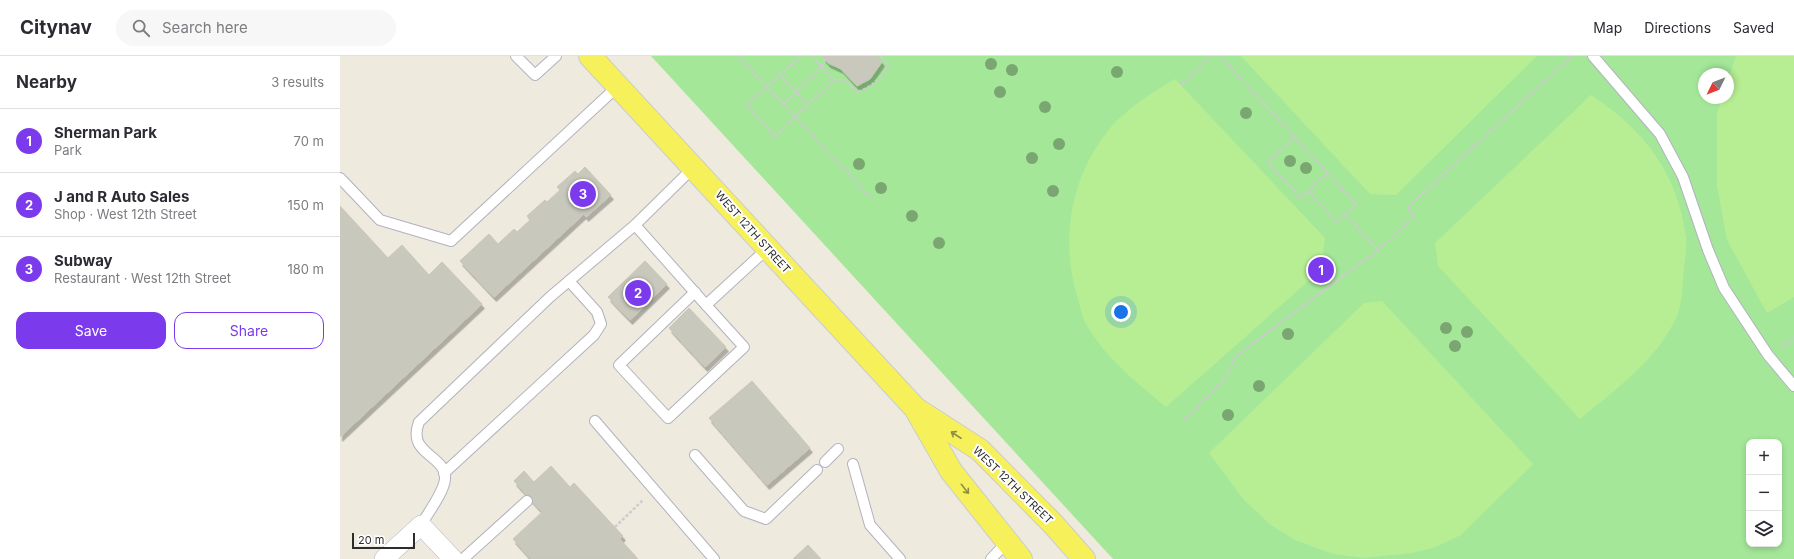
<!DOCTYPE html>
<meta charset="utf-8">
<style>
:root{--surface:#fff;--page:#f7f7f7;--text:#2b2b33;--muted:#7c7c81;--line:#e1e1e2;--accent:#7c3aed}
body{margin:0;font-family:Inter,sans-serif;background:var(--page);color:var(--text)}
.controls{position:absolute;right:12px;bottom:12px;display:grid;overflow:hidden;border-radius:8px;box-shadow:0 2px 6px #0003}
.controls button{width:36px;height:36px;display:grid;place-items:center;padding:0;border:0;border-bottom:1px solid var(--line);background:var(--surface);color:var(--text);font:20px sans-serif}
.compass{position:absolute;left:1358px;top:12px;width:36px;height:36px;border-radius:50%;background:var(--surface);box-shadow:0 2px 6px #0003;rotate:227deg}
.scale{position:absolute;left:12px;bottom:10px;width:63px;box-sizing:border-box;padding-left:4px;border:2px solid #2c2c2c;border-top:0;font-size:11px;line-height:14px;white-space:nowrap;color:#2c2c2c;-webkit-text-stroke:3px #fff;paint-order:stroke}
.you{position:absolute;left:781px;top:256px;width:14px;height:14px;margin:-10px;border:3px solid #fff;border-radius:50%;background:#1a73e8;box-shadow:0 0 0 6px #1a73e833}
.badge{display:grid;place-items:center;width:26px;height:26px;border-radius:50%;background:var(--accent);color:#fff;font-size:13px;font-weight:700}
.pin{position:absolute;translate:-50% -50%;border:2px solid #fff;box-shadow:0 1px 4px #0006}
.list{margin:0;padding:0;list-style:none}
h2{display:flex;justify-content:space-between;align-items:center;height:52px;margin:0;padding:0 16px;font-size:17px}
h2 small{font-size:13px;font-weight:400;color:var(--muted)}
.list li{display:grid;grid-template-columns:26px 1fr auto;gap:12px;align-items:center;box-sizing:border-box;height:64px;padding:0 16px;border-top:1px solid var(--line)}
.list b{display:block;font-size:15px;white-space:nowrap}
.list p{margin:0;font-size:13px;white-space:nowrap;color:var(--muted)}
.list em{font-size:13px;font-style:normal;color:var(--muted)}
.actions{display:flex;gap:8px;padding:12px 16px}
.actions a{flex:1;padding:9px 0;border:1px solid var(--accent);border-radius:12px;text-align:center;font-size:14px;color:var(--accent)}
.actions .main{background:var(--accent);color:#fff}
.icon{flex:none;width:22px;height:22px;fill:none;stroke:currentColor;stroke-width:2;stroke-linecap:round;stroke-linejoin:round}
.map{position:relative;flex:none;width:1454px;height:503px;overflow:hidden}
header{display:flex;align-items:center;gap:24px;box-sizing:border-box;height:56px;padding:0 20px;background:var(--surface);border-bottom:1px solid var(--line)}
header strong{font-size:19px}
nav{display:flex;gap:22px;margin-inline-start:auto;font-size:14px}
.search{width:280px;height:36px;background:var(--page);display:flex;align-items:center;gap:10px;box-sizing:border-box;padding:0 14px;border-radius:22px;color:var(--muted);font-size:15px}
main{display:flex}
aside{flex:1;background:var(--surface)}
.map>svg:first-child{display:block}
</style>
<header>
<strong>Citynav</strong>
<div class="search"><svg class="icon" aria-label="search" viewBox="0 0 24 24"><circle cx="10" cy="10" r="6"/><path d="M15 15l6 6"/></svg>Search here</div>
<nav><a>Map</a><a>Directions</a><a>Saved</a></nav>
</header>
<main>
<aside>
<h2>Nearby<small>3 results</small></h2>
<ul class="list">
<li><span class="badge">1</span><div><b>Sherman Park</b><p>Park</p></div><em>70 m</em></li>
<li><span class="badge">2</span><div><b>J and R Auto Sales</b><p>Shop · West 12th Street</p></div><em>150 m</em></li>
<li><span class="badge">3</span><div><b>Subway</b><p>Restaurant · West 12th Street</p></div><em>180 m</em></li>
</ul>
<div class="actions"><a class="main">Save</a><a>Share</a></div>
</aside>
<div class="map">
<svg width="1454" height="503" viewBox="0 0 1454 503">
<defs>
<filter id="shadow"><feDropShadow dx="2.5" dy="4.5" stdDeviation="0" flood-color="#0004"/></filter>
</defs>
<rect width="100%" height="100%" fill="#eeeade"/>
<!-- green -->
<path fill="#a4e799" fill-rule="evenodd" d="M311 0H1454V503H773ZM1364 18H1388V42H1364ZM1409 386H1439V488H1409Z"/>
<!-- pitch -->
<g fill="#b7ee94">
<polygon points="901,0 1197,0 1056,139 1030,138"/>
<polygon points="1396,0 1454,0 1454,241 1427,257 1387,184 1377,130 1377,57 1382,42 1388,42 1388,24"/>
<path d="M835 23 985 182 981 214 826 351C796 326 764 301 745 266 742 259 740 251 738 243 719 184 731 117 772 70 790 50 813 36 835 23Z"/>
<path d="M1251 39C1304 74 1338 117 1346 182 1347 192 1345 203 1344 213 1343 225 1342 249 1337 260 1318 303 1275 334 1240 363L1098 210 1095 187Z"/>
<polygon points="1042,245 1193,408 1121,479 1096,491 1072,497 1024,502 993,498 955,484 931,469 904,444 869,397 1024,247"/>
</g>
<!-- building -->
<g fill="#c9c8bc" stroke="#cac7b7" filter="url(#shadow)">
<polygon points="482,0 537,0 542,6 530,23 517,30 501,13 488,7"/>
<polygon points="245,111 271,139 246,161 244,158 154,241 120,205 149,178 158,188 174,173 177,176 190,164 187,160 205,144 207,146 220,134 217,131 235,115 238,118"/>
<polygon points="0,150 48,202 62,189 89,219 102,206 142,248 0,381"/>
<polygon points="305,205 327,228 290,264 268,241"/>
<polygon points="349,252 386,291 365,311 329,272"/>
<polygon points="412,325 470,392 427,429 369,362"/>
<polygon points="211,410 230,431 234,427 283,480 280,483 298,503 191,503 173,483 202,456 174,425 184,415 194,426"/>
<polygon points="468,489 481,503 453,503"/>
</g>
<g fill="none" stroke-linecap="round" stroke-linejoin="round">
<defs>
<g id="service">
<polyline points="176,0 195,19 216,0"/>
<polyline points="1253,0 1320,78 1343,121 1368,194 1384,232 1428,299 1454,330"/>
<polyline points="0,122 40,164 111,185 278,30"/>
<polyline points="295,169 366,249 428,192"/>
<polyline points="355,236 279,309 328,362 404,291 366,249"/>
<polyline points="255,365 374,503"/>
<polyline points="355,399 404,455 426,463 477,414"/>
<polyline points="485,406 498,393"/>
<polyline points="513,408 530,469 560,503"/>
<polyline points="104,417 254,279 261,268 257,256 229,225"/>
<path d="M81 469C88 457 104 436 105 423 107 399 66 399 79 366L210 241 295 169 354 111"/>
<polyline points="123,503 187,445"/>
<polyline points="651,503 667,486"/>
</g>
<polyline id="minor" points="44,503 81,469 113,503"/>
<g id="primary">
<polyline points="250,0 575,352 611,415 681,503"/>
<polyline points="578,354 640,394 714,469 744,503"/>
</g>
</defs>
<!-- service casing -->
<use href="#service" stroke="#b2b2c0" stroke-width="12"/>
<!-- minor casing -->
<use href="#minor" stroke="#b2b2c0" stroke-width="20"/>
<!-- primary casing -->
<use href="#primary" stroke="#ccc" stroke-width="24"/>
<!-- path -->
<g stroke="#ccc" stroke-width="2.5" stroke-dasharray="3 2" stroke-linecap="butt">
<polyline points="398,0 532,143"/>
<polyline points="472,0 482,11 485,4"/>
<polyline points="880,0 1016,148 1005,158 1038,194"/>
<polyline points="440,19 468,49"/>
<path d="M494 24H506L516 36C530 34 543 20 548 8L541 0"/>
<polyline points="841,29 871,0"/>
<polyline points="443,48 482,11 494,24 435,80 406,49 461,0"/>
<polyline points="955,81 928,106 961,142 988,117"/>
<polyline points="968,135 997,166 1005,158"/>
<polyline points="1442,290 1454,282"/>
<polyline points="843,365 885,323 896,300 1038,194 1075,160 1067,152 1232,0"/>
<polyline points="275,471 303,444"/>
</g>
<!-- service -->
<use href="#service" stroke="#fff" stroke-width="10"/>
<!-- minor -->
<use href="#minor" stroke="#fff" stroke-width="19"/>
<!-- primary -->
<use href="#primary" stroke="#f6f05b" stroke-width="22"/>
</g>
<!-- trees -->
<g fill="#79a671">
<circle cx="651" cy="8" r="6"/>
<circle cx="672" cy="14" r="6"/>
<circle cx="777" cy="16" r="6"/>
<circle cx="660" cy="36" r="6"/>
<circle cx="705" cy="51" r="6"/>
<circle cx="906" cy="57" r="6"/>
<circle cx="719" cy="88" r="6"/>
<circle cx="692" cy="102" r="6"/>
<circle cx="950" cy="105" r="6"/>
<circle cx="519" cy="108" r="6"/>
<circle cx="966" cy="112" r="6"/>
<circle cx="541" cy="132" r="6"/>
<circle cx="713" cy="135" r="6"/>
<circle cx="572" cy="160" r="6"/>
<circle cx="599" cy="187" r="6"/>
<circle cx="1106" cy="272" r="6"/>
<circle cx="1127" cy="276" r="6"/>
<circle cx="948" cy="278" r="6"/>
<circle cx="1115" cy="290" r="6"/>
<circle cx="919" cy="330" r="6"/>
<circle cx="888" cy="359" r="6"/>
</g>
<!-- one-way arrows -->
<defs><path id="oneway-shaft" d="M-6 0H5M1.5-3L5.5 0L1.5 3" fill="none" stroke-width="1.6" stroke-linecap="round" stroke-linejoin="round"/></defs>
<g stroke="#918e44">
<use href="#oneway-shaft" transform="translate(616 379) rotate(-147)"/>
<use href="#oneway-shaft" transform="translate(625 433) rotate(52)"/>
</g>
<g text-anchor="middle" stroke-width="4" stroke-linejoin="round" paint-order="stroke">
<!-- street labels -->
<g font-size="11" fill="#2c2c2c" stroke="#fff">
<text transform="translate(413 176) rotate(48)" y="4">WEST 12TH STREET</text>
<text transform="translate(673 429) rotate(44)" y="4">WEST 12TH STREET</text>
</g>
</g>
</svg>
<div class="controls">
<button>+</button>
<button>−</button>
<button><svg class="icon" aria-label="layers" viewBox="0 0 24 24"><path d="M12 4l9 5-9 5-9-5zM3 14l9 5 9-5"/></svg></button>
</div>
<svg class="compass" viewBox="-18 -18 36 36"><path d="M0-13l5 13h-10z" fill="#e53935"/><path d="M0 13l5-13h-10z" fill="#7c7c81"/></svg>
<div class="scale">20 m</div>
<div class="you"></div>
<div class="pin badge" style="left:981px;top:214px">1</div>
<div class="pin badge" style="left:298px;top:237px">2</div>
<div class="pin badge" style="left:243px;top:138px">3</div>
</div>
</main>
